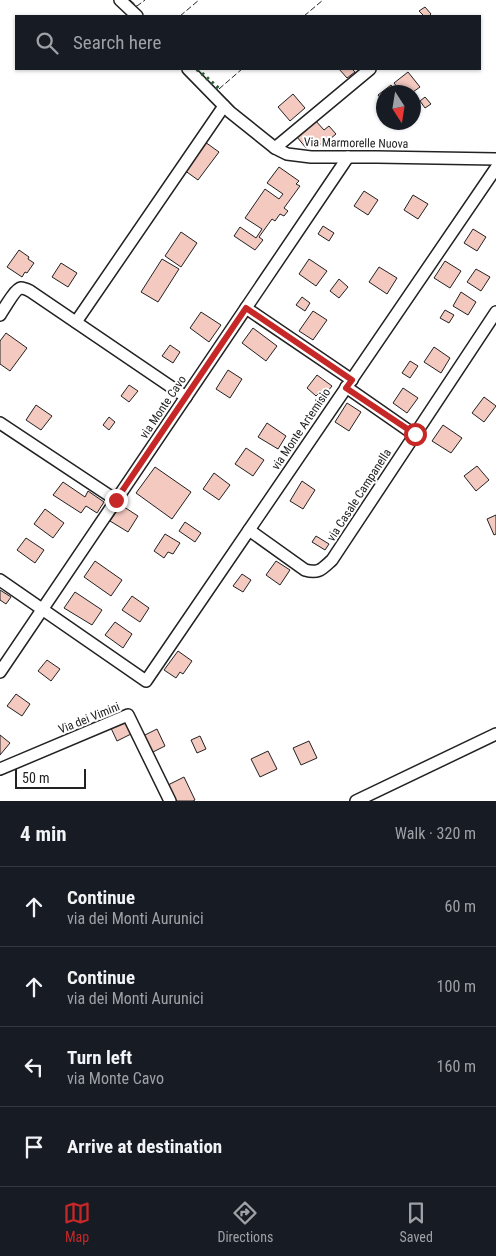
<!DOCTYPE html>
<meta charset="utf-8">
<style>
:root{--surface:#171b24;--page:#20242c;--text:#f1f3f6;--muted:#9ea1a6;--line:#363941;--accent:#c62828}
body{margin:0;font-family:"Roboto Condensed",sans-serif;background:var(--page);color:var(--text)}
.compass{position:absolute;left:376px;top:85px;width:45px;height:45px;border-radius:50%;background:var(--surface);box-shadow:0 1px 4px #0004;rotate:168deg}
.scale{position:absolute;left:15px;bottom:12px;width:71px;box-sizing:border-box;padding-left:5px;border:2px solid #222;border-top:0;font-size:14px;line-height:18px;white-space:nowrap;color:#222;-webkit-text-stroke:4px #fff;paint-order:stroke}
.stop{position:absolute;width:15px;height:15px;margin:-11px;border:4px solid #c62828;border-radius:50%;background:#fff}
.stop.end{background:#c62828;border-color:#fff;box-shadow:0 1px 5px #0008}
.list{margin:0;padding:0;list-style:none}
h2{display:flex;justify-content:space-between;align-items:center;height:65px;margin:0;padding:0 20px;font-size:21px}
h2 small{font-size:16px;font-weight:400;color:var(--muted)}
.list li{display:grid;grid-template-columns:32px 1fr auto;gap:15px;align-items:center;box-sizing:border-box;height:80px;padding:0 20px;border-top:1px solid var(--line)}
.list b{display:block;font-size:19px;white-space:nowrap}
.list p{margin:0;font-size:16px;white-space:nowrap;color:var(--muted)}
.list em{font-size:16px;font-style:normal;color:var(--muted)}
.icon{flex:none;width:28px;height:28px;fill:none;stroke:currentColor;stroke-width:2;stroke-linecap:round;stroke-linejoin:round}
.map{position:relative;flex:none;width:496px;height:801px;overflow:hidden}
.search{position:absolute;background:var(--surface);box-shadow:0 1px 4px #0004;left:15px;right:15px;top:15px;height:55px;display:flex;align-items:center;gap:12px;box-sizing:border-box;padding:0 18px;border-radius:0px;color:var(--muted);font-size:19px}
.sheet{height:385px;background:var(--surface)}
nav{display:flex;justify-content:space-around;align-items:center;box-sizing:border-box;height:70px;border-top:1px solid var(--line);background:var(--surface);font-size:14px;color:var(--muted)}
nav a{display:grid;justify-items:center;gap:2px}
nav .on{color:var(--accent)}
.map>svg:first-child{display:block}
</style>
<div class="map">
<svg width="496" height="801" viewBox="0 0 496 801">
<rect width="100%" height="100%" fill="#fff"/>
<!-- building -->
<g fill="#f3c9c0" stroke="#222">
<polygon points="425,7 431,14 429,16 424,16 419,11"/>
<polygon points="339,69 352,69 355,72 347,78"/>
<polygon points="408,72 420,87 413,92 411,92 410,90 407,92 401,92 394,83"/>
<polygon points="391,85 396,92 384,92 384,103 378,95"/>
<polygon points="293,94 305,108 290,121 278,107"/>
<polygon points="425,97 431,104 425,108 420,101"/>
<polygon points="315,120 324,130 329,126 336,134 324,144 323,142 317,147 313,142 306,148 297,137"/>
<polygon points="205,142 219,152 198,180 184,170"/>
<polygon points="279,167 299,181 296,184 300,186 284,208 288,211 284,216 280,214 275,221 272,219 259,237 263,240 255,250 234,236 240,227 256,238 262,229 245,218 265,189 279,199 283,194 267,183"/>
<polygon points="364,191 378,200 368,215 354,206"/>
<polygon points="413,195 428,204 418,219 404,210"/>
<polygon points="323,226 334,233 329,241 318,234"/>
<polygon points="473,229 486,237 477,251 464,243"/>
<polygon points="181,232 197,243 181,267 165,256"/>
<polygon points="19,250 29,257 28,259 34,263 27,273 25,272 22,277 7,267"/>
<polygon points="162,259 179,269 158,302 141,292"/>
<polygon points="309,259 327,271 316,286 299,274"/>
<polygon points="445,261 461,271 450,288 434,278"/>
<polygon points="61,263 77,273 68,287 52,277"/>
<polygon points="379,267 397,278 387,294 369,282"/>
<polygon points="476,269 490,277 481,291 467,282"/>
<polygon points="339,279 348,287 339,298 330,291"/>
<polygon points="461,292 476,302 468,315 453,306"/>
<polygon points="302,297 310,303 305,311 296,305"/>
<polygon points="445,310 454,315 449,323 440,318"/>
<polygon points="313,311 327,320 313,340 299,331"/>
<polygon points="201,312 221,325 209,342 190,328"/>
<polygon points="253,328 277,346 266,361 242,343"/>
<polygon points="6,333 27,348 10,371 0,364 0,341"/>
<polygon points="170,345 180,352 173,363 162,356"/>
<polygon points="434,347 450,358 441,373 424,362"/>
<polygon points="410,361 418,366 410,378 402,373"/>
<polygon points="228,370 242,379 230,398 216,389"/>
<polygon points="317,375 332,386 324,396 319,393 316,396 307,388"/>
<polygon points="129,385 138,391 129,402 121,396"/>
<polygon points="403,388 418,398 407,413 393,403"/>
<polygon points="484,397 496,406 484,422 472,413"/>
<polygon points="347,403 361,412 349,431 335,422"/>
<polygon points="36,405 52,416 41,430 26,420"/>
<polygon points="109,417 115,422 109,430 103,425"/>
<polygon points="267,423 286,436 278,449 258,437"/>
<polygon points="443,425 462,438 451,453 432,441"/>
<polygon points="246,448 264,460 253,476 235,464"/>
<polygon points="477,466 489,480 476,491 464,476"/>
<polygon points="155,467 191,492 172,519 136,493"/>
<polygon points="214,473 230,485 219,500 203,489"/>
<polygon points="302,481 315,490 303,509 290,501"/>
<polygon points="63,482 85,497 88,491 104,502 97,513 86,506 81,513 53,495"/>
<polygon points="121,505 138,516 128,532 110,521"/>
<polygon points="45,509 64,523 53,538 34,524"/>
<polygon points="496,515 496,534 494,535 487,519"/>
<polygon points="185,522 201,533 195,542 179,531"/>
<polygon points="165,534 180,543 173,554 168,552 164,558 154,551"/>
<polygon points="316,536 329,544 325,550 312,542"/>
<polygon points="26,538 44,550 35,563 17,550"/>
<polygon points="95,561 122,580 111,596 84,577"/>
<polygon points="276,561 290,570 280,585 266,575"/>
<polygon points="242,574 251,580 243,592 233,586"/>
<polygon points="0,590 11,597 6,604 0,600"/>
<polygon points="75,592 102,610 92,625 64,608"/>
<polygon points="132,596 149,608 140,622 122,610"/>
<polygon points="115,622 132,634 123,648 105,635"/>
<polygon points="178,651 192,661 183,674 180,672 176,678 164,670"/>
<polygon points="47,660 60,669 51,681 38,671"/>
<polygon points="16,694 30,704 22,716 7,706"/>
<polygon points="124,719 131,734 117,741 110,726"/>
<polygon points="157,729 165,746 151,753 143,736"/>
<polygon points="0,735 10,743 0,755"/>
<polygon points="200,736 206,749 197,753 191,740"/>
<polygon points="309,741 317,758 301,765 293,748"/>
<polygon points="268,751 277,769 260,777 251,759"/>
<polygon points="184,777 195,800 193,801 176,801 168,785"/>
</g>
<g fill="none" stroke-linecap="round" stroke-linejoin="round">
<defs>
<g id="minor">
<polyline points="120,0 137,16"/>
<polyline points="188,69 230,112 275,148 287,154 311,157 377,157 496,159"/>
<polyline points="275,148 370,69"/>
<polyline points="246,308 352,380"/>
<path d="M0 315C4 309 15 289 21 288 23 288 28 290 30 291L186 397"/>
<polyline points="76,322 224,106"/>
<polyline points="346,387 415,435"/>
<polyline points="0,423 116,500"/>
<path d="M249 530 305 570C319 574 322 569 332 560L496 312"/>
<polyline points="0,580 146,681 496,168"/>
<polyline points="0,672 348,157"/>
<polyline points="0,769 128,715 170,801"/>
<polyline points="356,801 496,734"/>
</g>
</defs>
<!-- minor casing -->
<use href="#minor" stroke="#222" stroke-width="14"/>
<!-- minor -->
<use href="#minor" stroke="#fff" stroke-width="11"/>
<!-- hedge -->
<polyline stroke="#2f5e38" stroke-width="4" stroke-dasharray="2.5 4" stroke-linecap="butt" points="197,69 219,89"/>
<!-- fence -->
<g stroke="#222" stroke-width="1" stroke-dasharray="6 2.5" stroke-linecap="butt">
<polyline points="130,0 137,6 145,0"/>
<polyline points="180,16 199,0"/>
<polyline points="304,16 323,0"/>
<polyline points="219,89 242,69"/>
</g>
</g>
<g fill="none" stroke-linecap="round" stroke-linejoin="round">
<!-- route -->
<polyline stroke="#c62828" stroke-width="6" points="116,500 246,308 352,380 346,388 415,434"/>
</g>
<g text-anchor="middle" stroke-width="4" stroke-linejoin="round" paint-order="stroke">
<!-- street labels -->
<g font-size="12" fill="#222" stroke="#fff">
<text transform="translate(356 143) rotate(1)" y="4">Via Marmorelle Nuova</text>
<text transform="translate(163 407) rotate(-56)" y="4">via Monte Cavo</text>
<text transform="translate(301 429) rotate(-56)" y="4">via Monte Artemisio</text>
<text transform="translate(359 495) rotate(-57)" y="4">via Casale Campanella</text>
<text transform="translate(89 718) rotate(-22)" y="4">Via dei Vimini</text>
</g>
</g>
</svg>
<svg class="compass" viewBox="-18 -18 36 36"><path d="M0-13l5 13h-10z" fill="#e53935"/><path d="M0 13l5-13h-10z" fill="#9ea1a6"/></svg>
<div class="scale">50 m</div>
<div class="stop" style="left:415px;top:434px"></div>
<div class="stop end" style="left:116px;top:500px"></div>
<div class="search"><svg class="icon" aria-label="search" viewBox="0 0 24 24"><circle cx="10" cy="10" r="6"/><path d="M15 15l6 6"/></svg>Search here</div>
</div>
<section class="sheet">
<h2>4 min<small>Walk · 320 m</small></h2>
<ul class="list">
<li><svg class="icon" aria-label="ahead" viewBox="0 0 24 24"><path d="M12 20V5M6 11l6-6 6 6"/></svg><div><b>Continue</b><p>via dei Monti Aurunici</p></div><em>60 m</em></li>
<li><svg class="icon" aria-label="ahead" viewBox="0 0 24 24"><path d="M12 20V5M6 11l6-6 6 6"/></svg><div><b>Continue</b><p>via dei Monti Aurunici</p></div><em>100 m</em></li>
<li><svg class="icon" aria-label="left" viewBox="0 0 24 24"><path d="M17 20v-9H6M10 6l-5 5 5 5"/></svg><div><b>Turn left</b><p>via Monte Cavo</p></div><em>160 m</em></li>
<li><svg class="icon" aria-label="arrive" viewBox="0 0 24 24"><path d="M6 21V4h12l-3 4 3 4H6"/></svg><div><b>Arrive at destination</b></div></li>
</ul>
</section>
<nav>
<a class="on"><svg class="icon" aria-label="map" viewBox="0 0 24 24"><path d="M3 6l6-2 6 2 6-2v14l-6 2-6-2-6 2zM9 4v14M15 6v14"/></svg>Map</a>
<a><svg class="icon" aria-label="directions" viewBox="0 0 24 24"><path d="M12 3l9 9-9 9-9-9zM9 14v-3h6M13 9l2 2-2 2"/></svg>Directions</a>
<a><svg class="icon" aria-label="saved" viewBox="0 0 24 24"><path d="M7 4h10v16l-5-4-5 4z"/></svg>Saved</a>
</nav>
